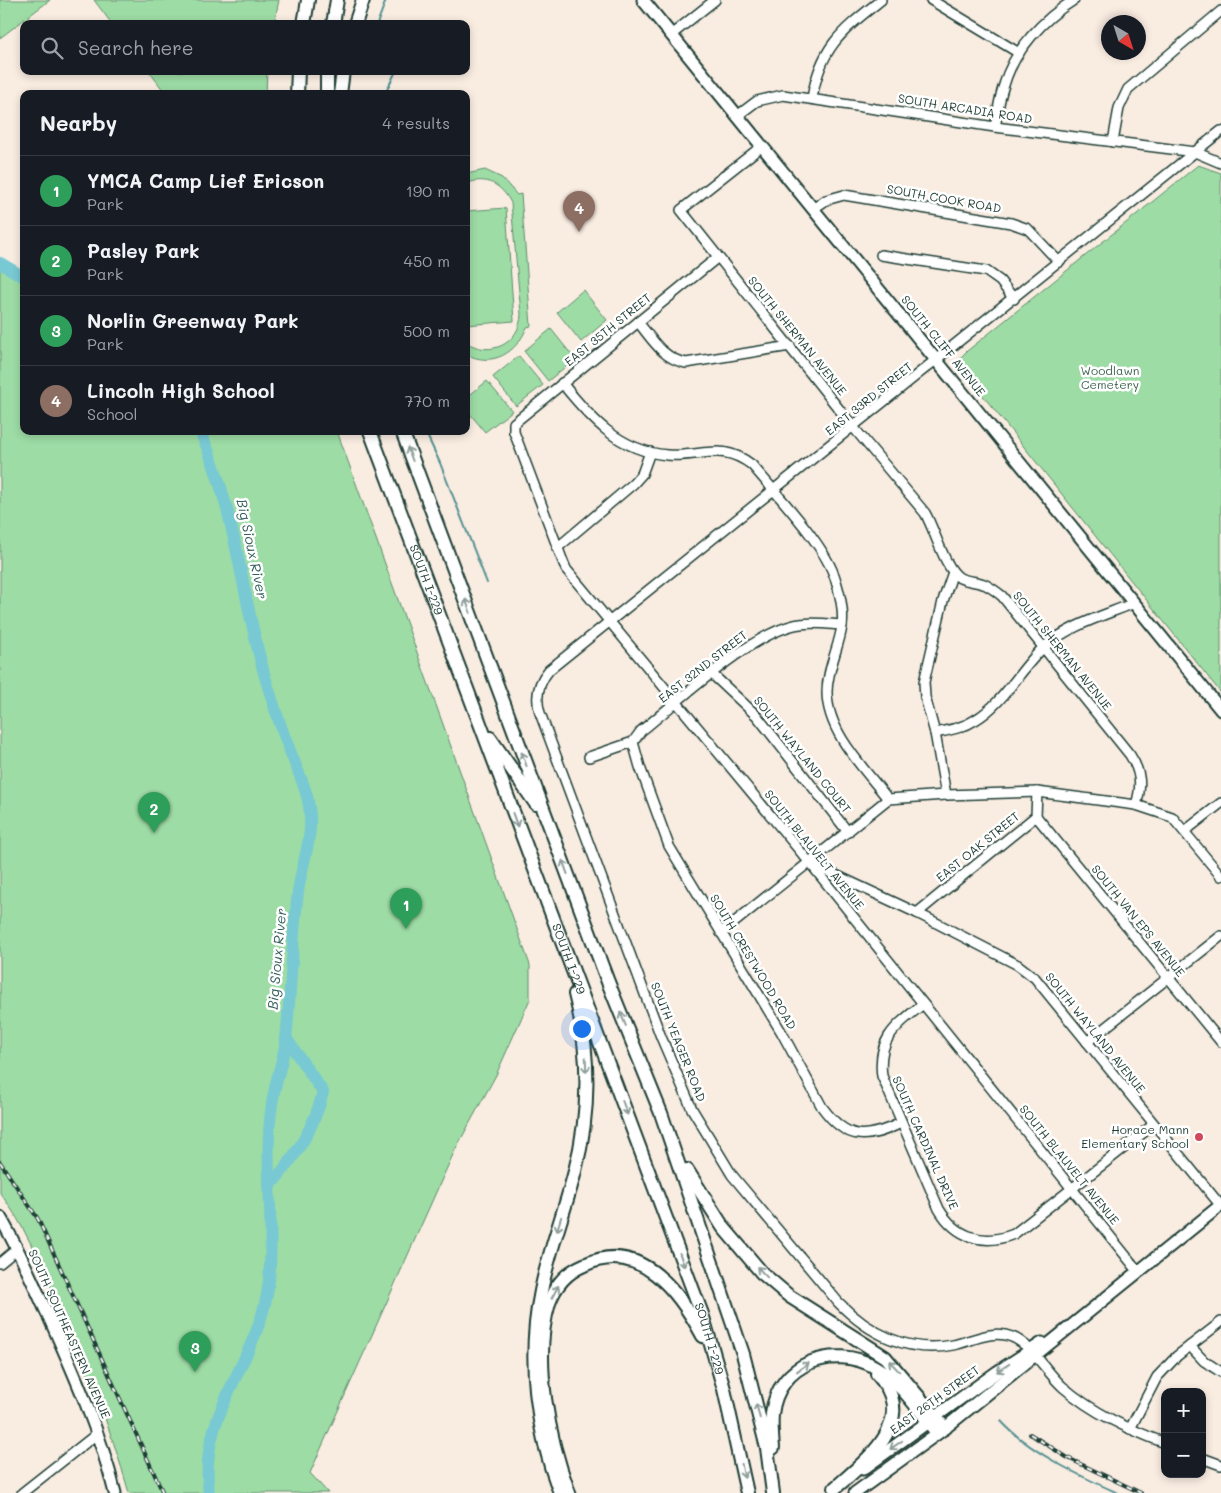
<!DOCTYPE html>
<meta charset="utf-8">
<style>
:root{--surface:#171b24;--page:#20242c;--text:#f1f3f6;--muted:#9ea1a6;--line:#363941;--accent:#d93025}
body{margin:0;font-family:Mali,sans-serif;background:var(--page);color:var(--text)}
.controls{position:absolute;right:15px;bottom:15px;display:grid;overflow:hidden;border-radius:10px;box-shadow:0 2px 8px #0003}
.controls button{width:45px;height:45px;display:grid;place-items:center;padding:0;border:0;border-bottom:1px solid var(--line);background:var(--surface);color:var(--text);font:25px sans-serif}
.compass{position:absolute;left:1101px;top:15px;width:45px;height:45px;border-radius:50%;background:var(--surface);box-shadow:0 2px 8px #0003;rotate:141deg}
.you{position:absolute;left:581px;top:1028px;width:18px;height:18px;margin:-12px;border:4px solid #fff;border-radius:50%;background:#1a73e8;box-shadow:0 0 0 8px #1a73e833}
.badge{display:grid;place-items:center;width:32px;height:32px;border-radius:50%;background:var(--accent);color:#fff;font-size:16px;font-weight:700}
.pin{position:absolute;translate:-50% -41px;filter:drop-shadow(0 1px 2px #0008)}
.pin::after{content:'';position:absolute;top:26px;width:18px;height:15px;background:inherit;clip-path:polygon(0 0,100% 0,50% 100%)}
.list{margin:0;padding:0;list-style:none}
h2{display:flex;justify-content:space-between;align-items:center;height:65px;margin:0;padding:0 20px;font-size:21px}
h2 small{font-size:16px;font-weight:400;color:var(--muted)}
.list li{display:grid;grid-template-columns:32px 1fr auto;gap:15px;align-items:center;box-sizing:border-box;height:70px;padding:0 20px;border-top:1px solid var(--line)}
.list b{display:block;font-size:19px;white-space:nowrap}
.list p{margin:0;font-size:16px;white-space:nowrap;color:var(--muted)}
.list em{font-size:16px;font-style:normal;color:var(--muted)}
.icon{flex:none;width:28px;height:28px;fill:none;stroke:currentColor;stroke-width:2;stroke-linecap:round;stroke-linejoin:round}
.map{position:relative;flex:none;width:1221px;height:1493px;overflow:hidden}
.search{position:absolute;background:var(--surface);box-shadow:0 2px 8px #0003;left:20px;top:20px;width:450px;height:55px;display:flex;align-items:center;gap:12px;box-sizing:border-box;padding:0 18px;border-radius:10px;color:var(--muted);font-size:19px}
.panel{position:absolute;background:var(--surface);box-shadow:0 2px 8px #0003;left:20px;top:90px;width:450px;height:345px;border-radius:10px}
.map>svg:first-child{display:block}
</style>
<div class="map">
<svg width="1221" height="1493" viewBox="0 0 1221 1493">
<rect width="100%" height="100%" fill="#f9ece1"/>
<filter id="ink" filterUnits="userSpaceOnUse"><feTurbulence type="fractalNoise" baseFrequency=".02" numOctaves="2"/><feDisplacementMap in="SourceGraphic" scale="10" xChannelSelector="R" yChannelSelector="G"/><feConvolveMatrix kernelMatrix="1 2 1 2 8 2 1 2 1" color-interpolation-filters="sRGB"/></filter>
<g filter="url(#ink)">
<!-- green -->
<g fill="#9ddca5" stroke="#5e8c6c">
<polygon points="0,0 50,0 0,38"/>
<polygon points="94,0 279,0 274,24 112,24"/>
<polygon points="149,71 267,71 266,94 166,94"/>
<polygon points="1198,165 1221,173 1221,693 960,367 961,357 967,351"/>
<path d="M485 170 502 178 517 195 521 194 531 326 527 327C517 353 492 368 466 354V342C490 358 520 344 521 314L511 203C502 185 486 175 466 184V174Z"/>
<polygon points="506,208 514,321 466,325 466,211"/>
<path d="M0 263 24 277V431H337L530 965V999L496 1075 455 1150 310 1473 328 1493H129C110 1425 84 1361 55 1297 39 1261 24 1224 0 1193Z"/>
<polygon points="583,290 607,320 581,342 557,312"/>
<polygon points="551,329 575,359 548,381 524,351"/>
<polygon points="519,356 543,385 516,406 493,377"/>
<polygon points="487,381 512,411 485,432 466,409 466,398"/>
</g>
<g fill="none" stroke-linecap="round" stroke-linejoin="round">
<!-- stream -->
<g stroke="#549193" stroke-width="2">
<polyline points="377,24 386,0"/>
<polyline points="385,94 396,71"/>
<polyline points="425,431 440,463 487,583"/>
<polyline points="202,436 216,431"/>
<path d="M1001 1421C1029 1452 1080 1476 1118 1493"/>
</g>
<!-- river -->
<g stroke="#78c9d3" stroke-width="12">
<polyline points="0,263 24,277"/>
<path d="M200 431C237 512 241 597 266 680 273 703 280 726 289 748 297 771 309 791 310 816 312 841 301 867 298 892 292 941 291 990 286 1040 283 1061 275 1082 272 1104 263 1162 275 1221 269 1280 262 1358 197 1411 209 1493"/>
<path d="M270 1186C295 1157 314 1129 323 1092L286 1038"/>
</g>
<defs>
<g id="minor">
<polyline points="931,0 1019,53"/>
<polyline points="671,35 715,0"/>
<path d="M812 98C821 46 842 31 881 0"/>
<polyline points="737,116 757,101 783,95 995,127 1195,152 1221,163"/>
<path d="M995 127C998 113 999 98 1004 85 1014 50 1043 19 1074 0"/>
<polyline points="1113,142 1119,108 1128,89 1221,11"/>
<path d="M762 146 681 210 854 428 925 513C935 530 945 570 960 578 968 582 978 581 986 585 992 588 997 592 1002 596L1130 755C1141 772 1142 786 1136 805"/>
<polyline points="813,209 826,200 844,195 1011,223 1028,229 1059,262"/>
<polyline points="881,255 986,271 1000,281 1014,299"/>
<polyline points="718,257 514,423 514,432 562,559 566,569 810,863 1138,1271"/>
<path d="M638 322C652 339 663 359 686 363L790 346"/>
<path d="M562 383C590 418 619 451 667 455 702 458 721 441 752 465 776 494 826 545 836 581 840 594 844 612 842 626 839 648 827 669 827 692 827 733 865 769 888 799"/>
<polyline points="557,548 633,484 642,474 650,452"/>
<polyline points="712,674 757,716 848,832"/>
<path d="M935 733C949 730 963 728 975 720 1004 703 1020 669 1044 647 1070 625 1103 616 1134 603"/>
<path d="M633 742 640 767 669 846 782 1033 822 1107C847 1141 866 1140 901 1123"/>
<path d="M589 757 633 742 641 731C679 701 754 630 800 624 813 622 829 624 842 625"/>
<polyline points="946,795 935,733 925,697 924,682 943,601 953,572"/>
<polyline points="888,799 946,795 1037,792 1136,805 1172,817 1221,876"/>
<polyline points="1036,816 1221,1042"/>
<polyline points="1185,831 1221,803"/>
<polyline points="812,864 917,913 1018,965 1035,978 1221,1206"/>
<polyline points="917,913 1036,816 1037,792"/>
<polyline points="721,933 888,799"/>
<path d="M923 1004C896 1026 877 1038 882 1076L939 1209C956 1238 984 1246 1014 1234L1153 1125"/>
<polyline points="1087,1042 1221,936"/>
<polyline points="0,1263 17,1249"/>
<polyline points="1190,1346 1204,1361 1221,1372"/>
<polyline points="1130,1429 1157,1377 1177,1356 1221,1322"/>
<path d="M1165 1443C1128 1429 1093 1413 1063 1387 1047 1373 1031 1344 1012 1337 992 1329 972 1341 953 1345 908 1354 868 1333 838 1302L732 1175 692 1109 661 1037 540 713C535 697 538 683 549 670L1221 131"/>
<polyline points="1202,1458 1221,1465"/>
<polyline points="22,1493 98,1433"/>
</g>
<g id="major">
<polyline points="643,0 1221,710"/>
<path d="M0 1217C19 1249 33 1284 49 1317 75 1375 100 1432 115 1493"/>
<polyline points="863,1469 997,1372 1042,1343"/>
<polyline points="855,1493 945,1428 1221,1205"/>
</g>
<g id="highway">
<polyline points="304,24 308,0"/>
<polyline points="333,24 337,0"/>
<polyline points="355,24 363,0"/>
<polyline points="297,94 298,71"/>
<polyline points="327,94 327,71"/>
<polyline points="340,94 343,71"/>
<path id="s1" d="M370 431 702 1314 724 1389 747 1493"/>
<polyline points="402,431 608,982 661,1113 743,1354 767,1448 773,1493"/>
<polyline points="490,738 536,804"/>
<polyline points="687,1170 723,1227 762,1273 789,1296 885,1357 945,1428"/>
<path d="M773 1448C772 1437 771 1425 772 1414 778 1362 834 1344 875 1367 901 1382 919 1410 937 1433"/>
<path d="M835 1488C868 1459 920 1420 877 1374"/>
<path d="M560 1493C536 1430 527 1358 541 1291 549 1250 565 1211 575 1171 590 1113 590 1052 575 994"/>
<path d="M569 1493C549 1440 532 1359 549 1303 555 1286 567 1272 584 1265 640 1239 679 1291 703 1336"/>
</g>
</defs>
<!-- minor casing -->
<use href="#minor" stroke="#1f3d34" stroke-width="12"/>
<!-- major casing -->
<use href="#major" stroke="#1f3d34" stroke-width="15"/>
<!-- highway casing -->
<use href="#highway" stroke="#1f3d34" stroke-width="16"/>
<!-- minor -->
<use href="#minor" stroke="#fff" stroke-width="9"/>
<!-- major -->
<use href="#major" stroke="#fff" stroke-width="11"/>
<!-- highway -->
<use href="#highway" stroke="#fff" stroke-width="12"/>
<defs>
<g id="rail">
<polyline points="0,1162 38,1219 163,1493"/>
<polyline points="1030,1434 1068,1458 1141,1493"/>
</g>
</defs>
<!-- rail casing -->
<use href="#rail" stroke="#1f3d34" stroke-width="4"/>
<!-- rail -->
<use href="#rail" stroke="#fff" stroke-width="2" stroke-dasharray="5.5" stroke-linecap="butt"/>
</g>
<!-- one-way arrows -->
<defs><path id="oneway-shaft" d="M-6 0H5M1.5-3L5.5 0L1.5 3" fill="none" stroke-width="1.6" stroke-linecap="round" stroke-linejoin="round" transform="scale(1.25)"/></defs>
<g stroke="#8f9e9a">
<use href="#oneway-shaft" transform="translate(410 454) rotate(-111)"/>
<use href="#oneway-shaft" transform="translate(468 606) rotate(-110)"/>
<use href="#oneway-shaft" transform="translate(524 759) rotate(-110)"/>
<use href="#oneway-shaft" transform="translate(515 820) rotate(70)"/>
<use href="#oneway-shaft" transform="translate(565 867) rotate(-110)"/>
<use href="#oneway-shaft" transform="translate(623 1019) rotate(-112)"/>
<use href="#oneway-shaft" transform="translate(586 1065) rotate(88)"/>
<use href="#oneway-shaft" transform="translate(625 1108) rotate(69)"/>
<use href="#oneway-shaft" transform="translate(559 1224) rotate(107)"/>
<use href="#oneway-shaft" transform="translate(682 1260) rotate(70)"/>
<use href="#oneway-shaft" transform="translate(762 1272) rotate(-134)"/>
<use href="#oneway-shaft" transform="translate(555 1292) rotate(-62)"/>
<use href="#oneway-shaft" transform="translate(894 1366) rotate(-134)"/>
<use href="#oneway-shaft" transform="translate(803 1367) rotate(-36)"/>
<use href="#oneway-shaft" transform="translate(1003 1368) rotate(147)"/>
<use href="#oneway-shaft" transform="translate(758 1411) rotate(-104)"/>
<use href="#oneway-shaft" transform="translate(896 1445) rotate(145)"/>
<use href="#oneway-shaft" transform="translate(743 1471) rotate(79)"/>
</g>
</g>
<!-- markers -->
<circle fill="#d1495b" stroke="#fff" stroke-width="2" cx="1199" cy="1137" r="5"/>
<g text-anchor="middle" stroke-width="5" stroke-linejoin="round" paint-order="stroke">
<!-- street labels -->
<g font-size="12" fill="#1f3d34" stroke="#fff">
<text transform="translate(965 109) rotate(9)" y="4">SOUTH ARCADIA ROAD</text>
<text transform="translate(944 199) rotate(10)" y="4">SOUTH COOK ROAD</text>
<text transform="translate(608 330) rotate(-39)" y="4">EAST 35TH STREET</text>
<text transform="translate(797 336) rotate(51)" y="4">SOUTH SHERMAN AVENUE</text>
<text transform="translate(943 346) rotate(51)" y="4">SOUTH CLIFF AVENUE</text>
<text transform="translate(869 399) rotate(-39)" y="4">EAST 33RD STREET</text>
<text dy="4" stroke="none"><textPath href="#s1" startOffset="159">SOUTH I-229</textPath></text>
<text transform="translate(1062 651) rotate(51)" y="4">SOUTH SHERMAN AVENUE</text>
<text transform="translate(703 667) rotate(-38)" y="4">EAST 32ND STREET</text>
<text transform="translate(802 755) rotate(51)" y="4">SOUTH WAYLAND COURT</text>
<text transform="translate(978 847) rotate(-39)" y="4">EAST OAK STREET</text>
<text transform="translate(814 850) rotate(51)" y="4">SOUTH BLAUVELT AVENUE</text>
<text transform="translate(1138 921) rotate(51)" y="4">SOUTH VAN EPS AVENUE</text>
<text dy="4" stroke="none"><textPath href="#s1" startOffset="564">SOUTH I-229</textPath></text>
<text transform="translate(753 962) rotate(59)" y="4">SOUTH CRESTWOOD ROAD</text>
<text transform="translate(1095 1033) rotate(51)" y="4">SOUTH WAYLAND AVENUE</text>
<text transform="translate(678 1042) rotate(68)" y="4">SOUTH YEAGER ROAD</text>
<text transform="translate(925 1143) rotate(66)" y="4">SOUTH CARDINAL DRIVE</text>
<text transform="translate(1069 1165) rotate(51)" y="4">SOUTH BLAUVELT AVENUE</text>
<text transform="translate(69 1334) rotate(66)" y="4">SOUTH SOUTHEASTERN AVENUE</text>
<text dy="4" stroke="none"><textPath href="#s1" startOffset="969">SOUTH I-229</textPath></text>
<text transform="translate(935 1400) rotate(-36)" y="4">EAST 26TH STREET</text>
</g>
<!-- park labels -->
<g font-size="12" fill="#3e6550" stroke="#fff">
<text x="1110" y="375">Woodlawn<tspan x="1110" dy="14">Cemetery</tspan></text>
</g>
<!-- poi labels -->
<g font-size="12" fill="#1f3d34" stroke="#fff" text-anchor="end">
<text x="1189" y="1134">Horace Mann<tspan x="1189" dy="14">Elementary School</tspan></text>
</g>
<!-- water labels -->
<g font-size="14" font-style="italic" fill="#35605c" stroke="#fff">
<text transform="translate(252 549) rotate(78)" y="5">Big Sioux River</text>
<text transform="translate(277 959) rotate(-85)" y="5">Big Sioux River</text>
</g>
</g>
</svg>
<div class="controls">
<button>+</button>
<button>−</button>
</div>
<svg class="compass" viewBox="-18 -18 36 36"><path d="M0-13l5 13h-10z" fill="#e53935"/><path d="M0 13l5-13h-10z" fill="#9ea1a6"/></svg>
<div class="you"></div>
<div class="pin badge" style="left:406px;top:929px;background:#2e9e5b">1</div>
<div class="pin badge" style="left:154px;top:833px;background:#2e9e5b">2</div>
<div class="pin badge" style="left:195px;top:1372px;background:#2e9e5b">3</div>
<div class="pin badge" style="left:579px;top:232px;background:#8d6e63">4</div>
<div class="search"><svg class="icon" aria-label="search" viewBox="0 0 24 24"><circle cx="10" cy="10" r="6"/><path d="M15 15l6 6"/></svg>Search here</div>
<section class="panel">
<h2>Nearby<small>4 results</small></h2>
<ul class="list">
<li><span class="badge" style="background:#2e9e5b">1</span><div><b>YMCA Camp Lief Ericson</b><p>Park</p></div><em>190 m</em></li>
<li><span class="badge" style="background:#2e9e5b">2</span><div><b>Pasley Park</b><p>Park</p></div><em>450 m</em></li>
<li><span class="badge" style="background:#2e9e5b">3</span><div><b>Norlin Greenway Park</b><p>Park</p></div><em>500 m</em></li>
<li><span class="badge" style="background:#8d6e63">4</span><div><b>Lincoln High School</b><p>School</p></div><em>770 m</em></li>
</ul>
</section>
</div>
